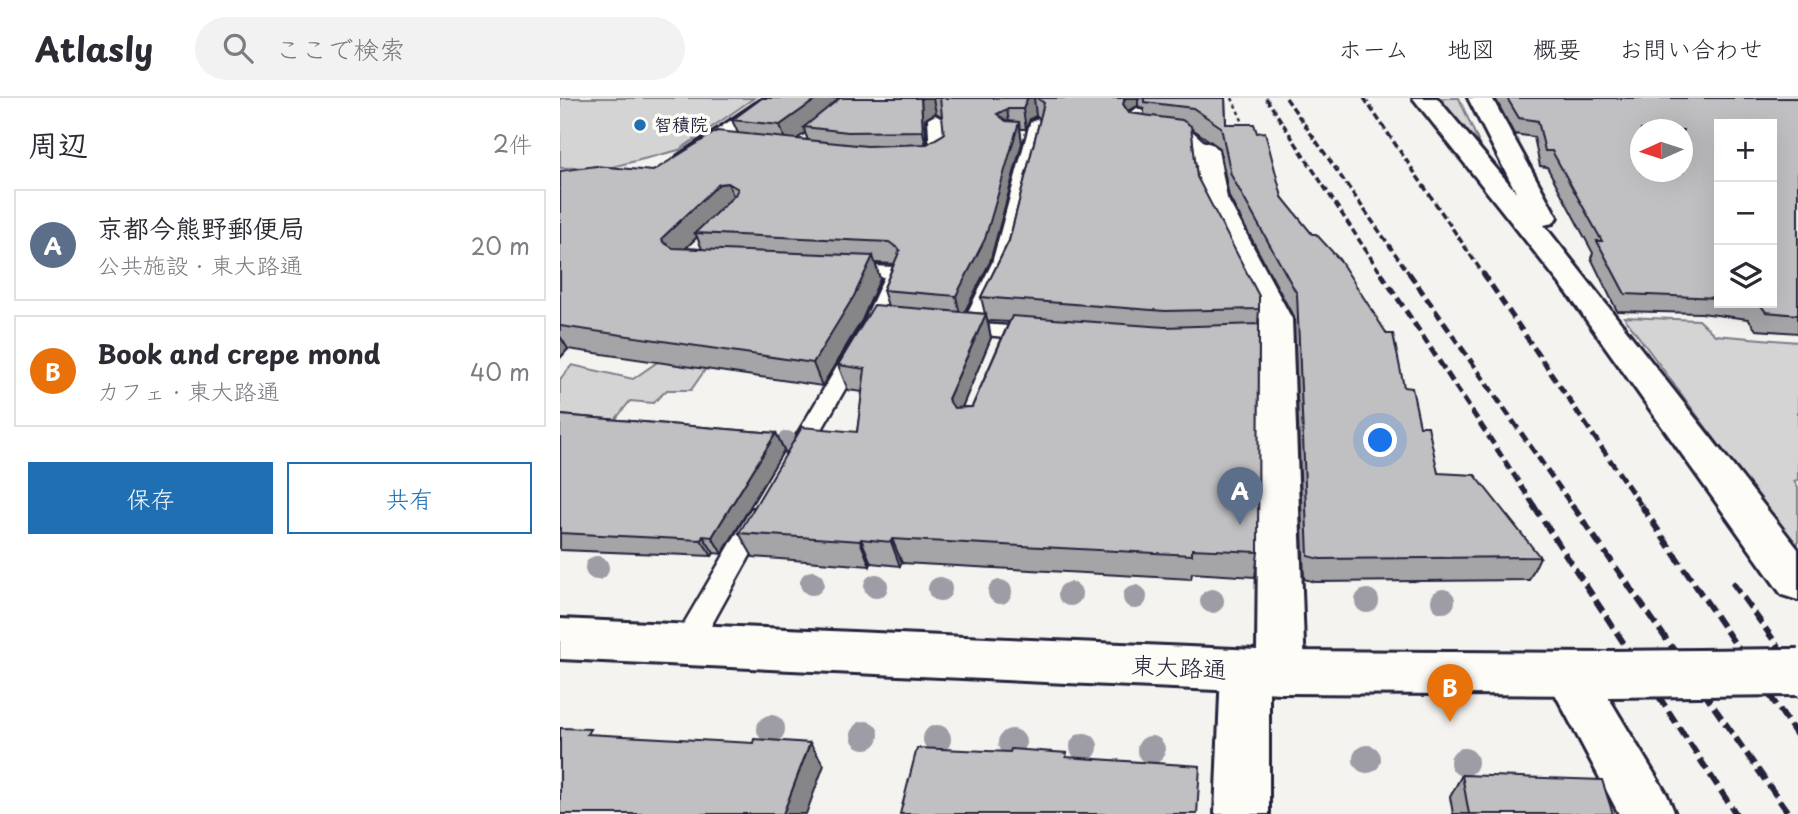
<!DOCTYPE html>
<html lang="ja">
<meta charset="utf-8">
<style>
:root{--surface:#fff;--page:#f2f2f3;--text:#2b2b33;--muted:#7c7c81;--line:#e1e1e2;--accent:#1f6fb2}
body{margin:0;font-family:"Playpen Sans","Klee One",sans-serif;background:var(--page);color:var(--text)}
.controls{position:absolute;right:21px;top:21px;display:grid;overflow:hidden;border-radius:0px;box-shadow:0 7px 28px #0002}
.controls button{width:63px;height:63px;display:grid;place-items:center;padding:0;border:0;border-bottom:2px solid var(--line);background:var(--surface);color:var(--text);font:35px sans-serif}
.compass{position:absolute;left:1070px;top:21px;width:63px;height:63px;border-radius:50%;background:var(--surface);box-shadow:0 7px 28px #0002;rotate:267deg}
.you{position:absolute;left:821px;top:343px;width:24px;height:24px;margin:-18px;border:5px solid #fff;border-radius:50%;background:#1a73e8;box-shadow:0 0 0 10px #1a73e833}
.badge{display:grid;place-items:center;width:46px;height:46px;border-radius:50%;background:var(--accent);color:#fff;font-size:23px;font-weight:700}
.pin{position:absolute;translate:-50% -58px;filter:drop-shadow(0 2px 4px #0008)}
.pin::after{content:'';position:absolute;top:37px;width:24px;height:21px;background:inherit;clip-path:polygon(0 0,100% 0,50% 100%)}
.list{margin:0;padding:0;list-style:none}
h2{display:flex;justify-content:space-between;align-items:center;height:91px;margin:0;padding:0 28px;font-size:30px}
h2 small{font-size:23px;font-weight:400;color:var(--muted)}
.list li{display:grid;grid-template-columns:46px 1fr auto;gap:21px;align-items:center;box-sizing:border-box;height:112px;margin:0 14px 14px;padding:0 14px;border:2px solid var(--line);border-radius:0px}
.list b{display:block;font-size:26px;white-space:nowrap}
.list p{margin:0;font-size:23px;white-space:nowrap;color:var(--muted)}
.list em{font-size:23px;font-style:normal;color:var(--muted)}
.actions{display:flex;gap:14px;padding:21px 28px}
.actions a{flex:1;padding:16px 0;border:2px solid var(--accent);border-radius:0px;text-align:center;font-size:24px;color:var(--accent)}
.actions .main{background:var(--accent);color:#fff}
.icon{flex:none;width:38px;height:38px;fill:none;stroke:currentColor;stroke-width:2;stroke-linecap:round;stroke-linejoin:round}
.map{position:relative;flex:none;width:1238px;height:716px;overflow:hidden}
header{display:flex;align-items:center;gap:42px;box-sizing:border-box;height:98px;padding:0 35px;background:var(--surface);border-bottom:2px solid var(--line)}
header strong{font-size:33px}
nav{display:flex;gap:38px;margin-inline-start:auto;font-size:24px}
.search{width:490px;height:63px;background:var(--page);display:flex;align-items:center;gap:18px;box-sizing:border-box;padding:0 24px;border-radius:38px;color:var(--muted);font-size:26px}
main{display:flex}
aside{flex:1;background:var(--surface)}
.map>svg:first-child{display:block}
</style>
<header>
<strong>Atlasly</strong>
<div class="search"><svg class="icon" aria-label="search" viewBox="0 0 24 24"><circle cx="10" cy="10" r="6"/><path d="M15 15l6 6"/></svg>ここで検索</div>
<nav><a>ホーム</a><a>地図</a><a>概要</a><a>お問い合わせ</a></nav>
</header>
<main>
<aside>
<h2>周辺<small>2件</small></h2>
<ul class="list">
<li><span class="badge" style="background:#5c6f8a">A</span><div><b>京都今熊野郵便局</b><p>公共施設 · 東大路通</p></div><em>20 m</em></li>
<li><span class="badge" style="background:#e8710a">B</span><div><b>Book and crepe mond</b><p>カフェ · 東大路通</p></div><em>40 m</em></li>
</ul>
<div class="actions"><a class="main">保存</a><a>共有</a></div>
</aside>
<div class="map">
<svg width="1238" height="716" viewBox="0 0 1238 716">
<rect width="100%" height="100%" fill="#f4f3ef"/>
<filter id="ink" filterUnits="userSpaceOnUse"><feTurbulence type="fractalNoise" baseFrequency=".0143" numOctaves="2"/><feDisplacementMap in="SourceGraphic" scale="14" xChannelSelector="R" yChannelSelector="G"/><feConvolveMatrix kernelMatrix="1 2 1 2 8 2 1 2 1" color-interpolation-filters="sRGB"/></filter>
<g filter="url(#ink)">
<!-- green -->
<g fill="#d5d4d5" stroke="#7c7b88" stroke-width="2">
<polygon points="0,0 194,0 119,52 52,69 0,70"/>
<polygon points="877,0 899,0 918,43 916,48"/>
<polygon points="1064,219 1139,222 1155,237 1238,244 1238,382 1234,383 1238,390 1238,453"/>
<polygon points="163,246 131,292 107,292 93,305 70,303 51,327 0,345 0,281 12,267 73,281 112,254"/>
</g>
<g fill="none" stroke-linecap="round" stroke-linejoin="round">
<defs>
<g id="lane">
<polygon points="577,10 584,14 581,27 632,33 653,52 645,57 623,40 572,34 567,27 570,14"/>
<polygon points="375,17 382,21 386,58 366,66 358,61 370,55 368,21"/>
<polygon points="477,21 484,25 450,165 421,226 475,230 485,236 475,242 394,234 391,230 394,226 403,224 432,165 470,25"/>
<polygon points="288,167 335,169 344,174 324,223 245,361 229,361 226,355 304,223 324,179 282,176 279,172 282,168"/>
<polygon points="200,409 209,411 212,418 136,555 126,559 116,555 112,547 116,539 191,411"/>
</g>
<g id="street">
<polygon points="853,0 877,0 956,94 908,0 932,0 997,119 993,125 984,127 1238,451 1238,502 1222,497 1008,196"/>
<polygon points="645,44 654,47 658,52 667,100 732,221 745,574 738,589 721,595 709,591 709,716 655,716 661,573 668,558 685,552 697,556 700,221 639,100 632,52 636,47"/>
<polygon points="1009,556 1026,562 1107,697 1115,716 1059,716 985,577 992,562"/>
</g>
<g id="secondary">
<polygon points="204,0 232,0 136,70 118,70 114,64 118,58"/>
<polygon points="0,521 721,553 1048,555 1065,561 1072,576 1065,591 1048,597 721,595 0,561"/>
</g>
</defs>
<!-- lane casing -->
<use href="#lane" stroke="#22223b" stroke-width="5"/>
<!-- street casing -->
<use href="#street" stroke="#22223b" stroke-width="6"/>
<!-- secondary casing -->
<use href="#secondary" stroke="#22223b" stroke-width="6"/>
<!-- path -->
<polyline stroke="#22223b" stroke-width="2.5" stroke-dasharray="3.5 3.5" stroke-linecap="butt" points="672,0 685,29"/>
<!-- lane -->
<use href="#lane" fill="#fdfcf7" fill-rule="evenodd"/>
<!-- street -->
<use href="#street" fill="#fdfcf7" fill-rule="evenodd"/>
<!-- secondary -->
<use href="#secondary" fill="#fdfcf7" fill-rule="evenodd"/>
<!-- rail-far2 -->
<g stroke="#22223b" stroke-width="3.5" stroke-dasharray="7 3.5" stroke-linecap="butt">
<polyline points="706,0 822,177"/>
<polyline points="726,0 850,177"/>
<polyline points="804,0 924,177"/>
</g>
<!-- rail-far1 -->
<g stroke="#22223b" stroke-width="5" stroke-dasharray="10 5" stroke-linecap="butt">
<polyline points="821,175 975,409"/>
<polyline points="849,175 1013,409"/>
<polyline points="923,175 1082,409"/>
</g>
<!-- rail -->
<g stroke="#22223b" stroke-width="6" stroke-dasharray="13 6" stroke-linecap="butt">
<polyline points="973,407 1176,716"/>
<polyline points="1012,407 1229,716"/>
<polyline points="1081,407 1238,639"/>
<polyline points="1172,484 1238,576"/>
</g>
<defs>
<polyline id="secondary-bridge" points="1048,576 1238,574"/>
</defs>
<!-- secondary-bridge casing -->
<use href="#secondary-bridge" stroke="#22223b" stroke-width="52" stroke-linecap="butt"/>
<!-- secondary-bridge -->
<use href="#secondary-bridge" stroke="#fdfcf7" stroke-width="46"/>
</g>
<!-- trees -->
<g fill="#9e9da5">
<circle cx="227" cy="343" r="10"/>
<circle cx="37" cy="470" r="12"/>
<circle cx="252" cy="485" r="12"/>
<circle cx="316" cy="488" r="12"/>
<circle cx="380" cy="491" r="12"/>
<circle cx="440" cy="494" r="12"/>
<circle cx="510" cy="496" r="12"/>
<circle cx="575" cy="499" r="12"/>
<circle cx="652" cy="503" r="12"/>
<circle cx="807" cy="503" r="12"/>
<circle cx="883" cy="503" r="12"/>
<circle cx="211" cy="631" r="14"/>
<circle cx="305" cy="637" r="14"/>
<circle cx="377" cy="641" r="14"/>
<circle cx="452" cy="645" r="14"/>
<circle cx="524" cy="649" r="14"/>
<circle cx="591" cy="652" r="14"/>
<circle cx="807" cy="661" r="14"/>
<circle cx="904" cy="664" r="14"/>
</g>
<!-- wall -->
<g fill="#a5a4a7" stroke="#22223b" stroke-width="2" fill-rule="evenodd">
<path d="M202 0H665L666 26 697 35 722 99 844 289 878 375 980 459 969 482 755 484 744 481 734 220 669 99 660 50 631 30 637 79 699 211 698 226V454L695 479 632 475 631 481 342 465 340 468 311 465 310 468 193 459 179 435 297 334 303 294 288 292 278 267 328 208 323 192 334 166 315 165 320 181 302 222 262 288 8 251 0 260V73H93L178 35 172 22ZM578 8 584 11V17L569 15 568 13ZM376 15 383 19 384 36 367 46 365 21ZM476 18 480 21 449 143 421 199 425 216 405 214 430 164 462 45 460 31H466L470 21ZM245 35 248 42 237 41ZM137 139 142 151 126 150ZM428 223 449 224 412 309H402L431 240Z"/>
<path d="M935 0H1238V235L1196 232 1188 221 1141 215 1057 213 1031 160 1033 155 987 69 980 68 974 39 954 36ZM1159 26 1212 205H1159Z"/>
<polygon points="0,317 216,335 224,352 162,456 154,455 152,458 0,452"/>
<polygon points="902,677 1053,716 893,716 890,699"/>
</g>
<!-- shaded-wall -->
<g fill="#868688" stroke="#22223b" stroke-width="2">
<polygon points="258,0 290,0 244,29 245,35 227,48 220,27"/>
<polygon points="362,0 373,0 376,15 365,21 367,54 363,33 361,1"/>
<polygon points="468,0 474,0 476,18 470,21 466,31 463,11 467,1"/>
<polygon points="565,0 578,0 578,8 567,13 563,6"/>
<polygon points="447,11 450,31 437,16"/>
<polygon points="459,24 462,45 430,164 401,221 396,198"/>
<polygon points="168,85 177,107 135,135 137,139 113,163 103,144 102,140 159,86"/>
<polygon points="313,158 320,181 302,222 262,288 253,265"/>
<polygon points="426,216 431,240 395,326 388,301"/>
<polygon points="0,238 8,251 0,260"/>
<polygon points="216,335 224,352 162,456 152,439"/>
<polygon points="143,438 154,455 152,458 141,442"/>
<polygon points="301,441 311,465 310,468 300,443"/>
<polygon points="332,441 342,465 340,468 331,444"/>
<polygon points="250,645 264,667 246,716 223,716"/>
</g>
<!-- building -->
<g fill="#c0bfc2" stroke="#22223b" stroke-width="2" fill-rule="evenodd">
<polygon points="202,0 258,0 220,27 172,22"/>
<polygon points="280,0 362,0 361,1 363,33 288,34 244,29"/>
<polygon points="380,0 468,0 467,1 463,11 447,11 437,16 446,23 459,24 425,141 396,198 323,192 340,152 329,144 135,135 175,97 178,91 168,85 159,86 102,140 103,144 113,150 313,158 294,198 253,265 0,228 0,73 36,68 93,73 157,33 307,48 367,46 384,36"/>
<polygon points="477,0 565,0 563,6 569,15 622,22 631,28 637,79 699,198 699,211 605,213 421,199 449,143 484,5"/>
<polygon points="584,0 665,0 666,26 694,26 697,35 705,34 722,99 752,136 756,136 779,161 827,236 833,236 844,289 852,290 860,328 868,328 878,375 915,377 980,459 760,461 748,458 737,196 671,77 661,29 633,10 584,4"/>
<path d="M947 0H1238V217L1206 214 1199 205H1212V26H1159V200L1065 196 1037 143H1042L992 53H985L978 23 959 20ZM1081 32H1123V74H1081Z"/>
<polygon points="314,207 426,216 388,301 394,310 412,309 452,218 605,229 699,226 698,454 632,451 632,457 332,441 331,444 301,441 300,443 179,435 242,329 297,334 305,271 278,267"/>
<polygon points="0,317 216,335 152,439 143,438 141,442 0,435"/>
<polygon points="0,630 30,631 27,636 193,645 194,641 250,645 223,716 0,716"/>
<polygon points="357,650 450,654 451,651 507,655 506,659 640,668 637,716 340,716"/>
<polygon points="902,677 1042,682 1053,716 909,716"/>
</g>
</g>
<!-- markers -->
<circle fill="#1f6fb2" stroke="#fdfcf7" stroke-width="2.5" cx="80" cy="27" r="7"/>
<g text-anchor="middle" stroke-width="7" stroke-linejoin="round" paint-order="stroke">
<!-- far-poi labels -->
<g font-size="18" font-weight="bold" fill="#22223b" stroke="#fdfcf7" text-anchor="start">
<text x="94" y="33">智積院</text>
</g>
<!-- near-street labels -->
<g font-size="24" fill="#22223b" stroke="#fdfcf7">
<text transform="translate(619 570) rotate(3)" y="8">東大路通</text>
</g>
</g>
</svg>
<div class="controls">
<button>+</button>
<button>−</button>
<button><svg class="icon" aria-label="layers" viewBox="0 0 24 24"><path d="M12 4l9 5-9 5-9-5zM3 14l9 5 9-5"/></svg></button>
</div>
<svg class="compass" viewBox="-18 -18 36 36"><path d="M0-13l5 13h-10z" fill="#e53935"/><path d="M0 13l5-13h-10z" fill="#7c7c81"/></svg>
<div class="you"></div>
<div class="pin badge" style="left:680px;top:427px;background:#5c6f8a">A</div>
<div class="pin badge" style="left:890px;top:624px;background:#e8710a">B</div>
</div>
</main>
